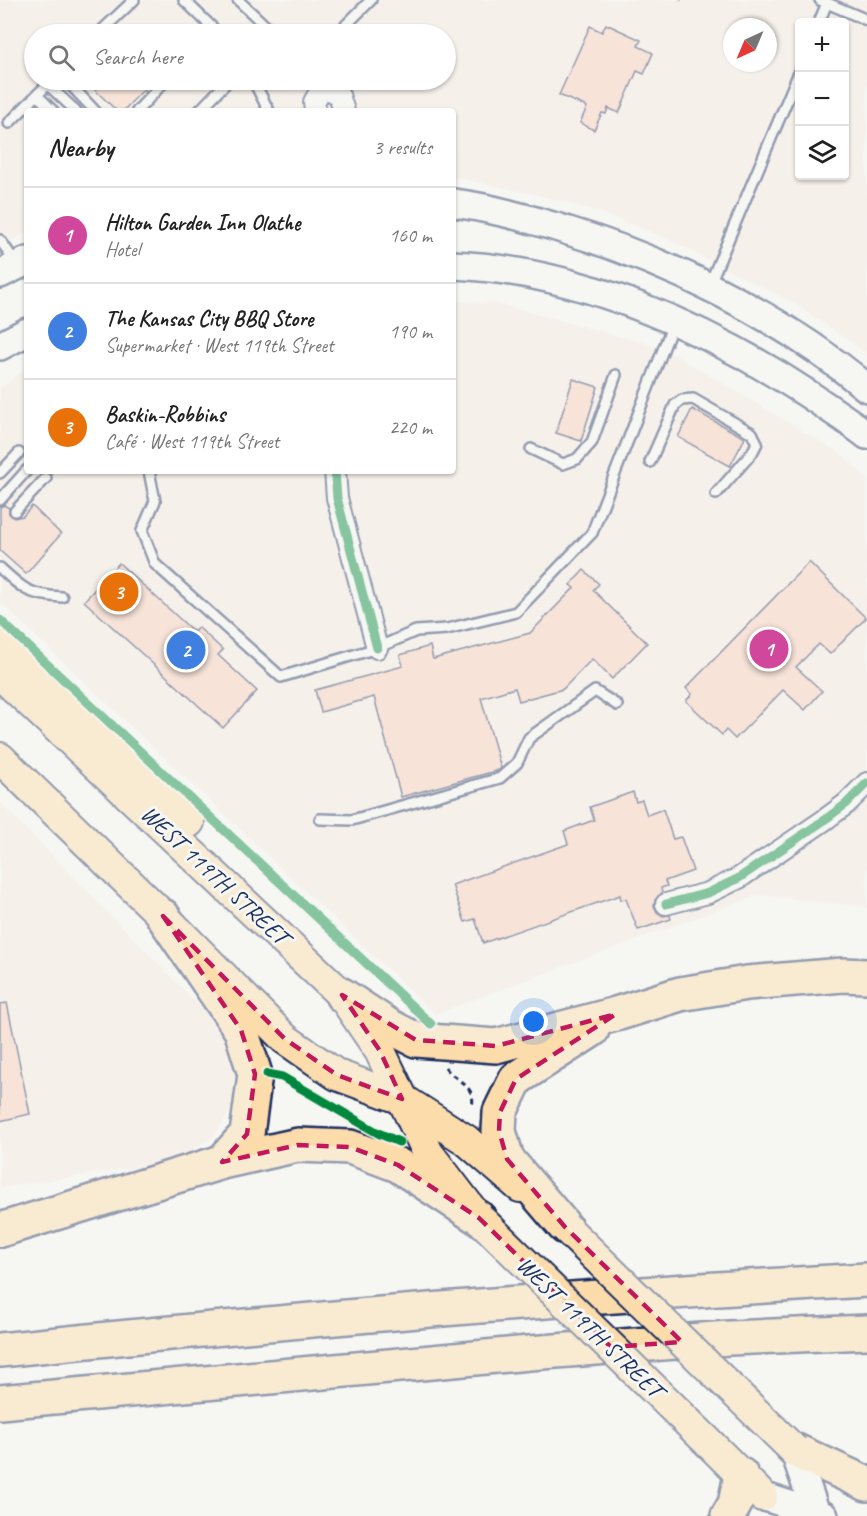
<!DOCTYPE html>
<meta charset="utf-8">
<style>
:root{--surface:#fff;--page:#f2f2f2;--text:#222;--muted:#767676;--line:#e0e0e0;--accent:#c8321e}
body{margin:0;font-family:Caveat,sans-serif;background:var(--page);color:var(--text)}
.controls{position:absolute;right:18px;top:18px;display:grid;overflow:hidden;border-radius:6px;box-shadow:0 2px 4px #0004}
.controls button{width:54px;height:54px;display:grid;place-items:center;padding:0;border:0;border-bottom:2px solid var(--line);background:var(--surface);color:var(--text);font:30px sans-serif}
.compass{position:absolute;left:723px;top:18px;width:54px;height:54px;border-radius:50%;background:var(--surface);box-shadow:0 2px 4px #0004;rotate:224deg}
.you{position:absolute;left:534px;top:1022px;width:21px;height:21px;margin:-15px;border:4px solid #fff;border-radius:50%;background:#1a73e8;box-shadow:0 0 0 9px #1a73e833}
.badge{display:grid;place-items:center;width:39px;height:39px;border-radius:50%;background:var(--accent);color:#fff;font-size:20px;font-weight:700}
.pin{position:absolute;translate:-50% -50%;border:3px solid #fff;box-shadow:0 2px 6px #0006}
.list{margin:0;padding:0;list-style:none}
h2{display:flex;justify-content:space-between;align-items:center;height:78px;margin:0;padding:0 24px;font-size:26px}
h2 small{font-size:20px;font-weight:400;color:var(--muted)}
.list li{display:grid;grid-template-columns:39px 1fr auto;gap:18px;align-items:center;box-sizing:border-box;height:96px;padding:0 24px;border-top:2px solid var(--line)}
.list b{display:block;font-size:22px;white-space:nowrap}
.list p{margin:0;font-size:20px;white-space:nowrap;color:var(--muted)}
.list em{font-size:20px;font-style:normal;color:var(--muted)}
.icon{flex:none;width:33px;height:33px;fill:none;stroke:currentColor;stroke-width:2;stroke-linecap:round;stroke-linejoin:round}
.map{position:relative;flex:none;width:867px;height:1516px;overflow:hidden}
.search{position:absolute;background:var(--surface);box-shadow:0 2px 4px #0004;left:24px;top:24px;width:432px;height:66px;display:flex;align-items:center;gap:15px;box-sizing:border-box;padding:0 21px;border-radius:33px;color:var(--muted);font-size:22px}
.panel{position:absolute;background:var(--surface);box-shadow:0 2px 4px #0004;left:24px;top:108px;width:432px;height:366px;border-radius:6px}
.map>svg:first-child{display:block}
</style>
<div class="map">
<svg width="867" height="1516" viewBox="0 0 867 1516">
<rect width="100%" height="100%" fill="#f6f6f2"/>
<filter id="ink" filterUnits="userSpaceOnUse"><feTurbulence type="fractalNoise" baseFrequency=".0167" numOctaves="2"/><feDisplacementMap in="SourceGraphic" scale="12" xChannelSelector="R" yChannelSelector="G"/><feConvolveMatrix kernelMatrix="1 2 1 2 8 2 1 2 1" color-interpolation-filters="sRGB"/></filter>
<g filter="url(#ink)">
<!-- built -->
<g fill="#f7e9e1" fill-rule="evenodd">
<path d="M0 0H867V353L792 302 661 236 601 213 542 196 453 177V111H27V233L0 246ZM800 22H844V176H800ZM732 27H768V63H732ZM34 34H446V80H34Z"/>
<polygon points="453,301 496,303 663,348 841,454 867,478 867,907 758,895 435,1014 0,602 0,388 27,368 27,471 453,471"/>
<polygon points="0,802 220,1027 233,1050 238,1093 231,1110 214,1136 175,1161 0,1188"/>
</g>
<!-- building -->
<g fill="#f8ccb9" stroke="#1b2f5e" stroke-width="1.5">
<polygon points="606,24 641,40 638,46 653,53 644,74 637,71 619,113 608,108 606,114 602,113 594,130 580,123 587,107 559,95 590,26 602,32"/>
<polygon points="106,80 153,80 123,111 117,111 95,90"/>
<polygon points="573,379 598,387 581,441 556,433"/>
<polygon points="692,409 745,438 730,466 678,437"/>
<polygon points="4,505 9,508 9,513 14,518 23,516 32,506 61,534 26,574 0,551 0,507"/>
<polygon points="809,562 866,618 830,654 819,644 796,667 822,691 805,710 783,690 735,739 726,730 722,735 686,701 692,694 686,688"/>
<polygon points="119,563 194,632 198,627 223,650 218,655 257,691 223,728 84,601"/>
<polygon points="584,570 599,584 593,590 647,643 612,679 592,659 563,689 519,701 515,688 481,698 501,768 499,770 401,797 374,697 321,712 315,690 403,666 400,655 430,646 433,659 530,633 574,588 570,585"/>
<polygon points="633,792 636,802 642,800 647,815 663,809 673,839 681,837 693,871 665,881 667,886 661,888 662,893 655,900 654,906 657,912 663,916 670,915 671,919 638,930 626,899 621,900 620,895 483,943 475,919 465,922 452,885 568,844 564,831 594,820 590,807"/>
<polygon points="7,1003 30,1114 0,1121 0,1004"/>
</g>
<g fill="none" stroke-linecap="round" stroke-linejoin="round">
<defs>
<g id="lane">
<polyline points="184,0 219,34"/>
<polyline points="238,0 274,34"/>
<polyline points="820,0 867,20"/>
<polyline points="819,22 827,3"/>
<polyline points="98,34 134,0"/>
<polyline points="337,34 371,0"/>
<polyline points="66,80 95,111"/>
<polyline points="253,80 269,111"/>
<polyline points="47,84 76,111"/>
<polyline points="37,95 53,111"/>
<polyline points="137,111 165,81"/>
<polyline points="199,111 229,80"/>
<polyline points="9,123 52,80"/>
<polyline points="0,240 16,263"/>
<polyline points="710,283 800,70"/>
<polyline points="531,449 563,464 577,459 592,442 616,375"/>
<polyline points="650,462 675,405 682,400 693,399 752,433 757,443 752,453 716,494"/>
<polyline points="149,471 155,501 142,531 155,564 281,677 377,648 416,631 447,629 516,612 592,533 673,324"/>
<polyline points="0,473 19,453"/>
<polyline points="0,500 27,470"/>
<polyline points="15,511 46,478"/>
<path d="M0 568C24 590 29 595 62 597"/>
<polyline points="320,819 352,820 500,778 517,763 529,738 595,691 617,705"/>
</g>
<g id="street">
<polyline points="315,111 314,102 323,86 339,95 344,111"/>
<polyline points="335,471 337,498 377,648"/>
<polyline points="666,904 708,893 739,878 823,821 846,804 867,783"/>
</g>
<g id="secondary">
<path d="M453 203C487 207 522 217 556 227 666 260 777 313 867 388"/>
<path d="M453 265C578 270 708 328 811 396 830 409 849 421 867 435"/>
<polyline points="0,274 27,261"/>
<polyline points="0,346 27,332"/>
<polyline points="794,1450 817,1516"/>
<polyline points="762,1496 824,1516"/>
</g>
<g id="primary">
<polyline points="0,642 189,822"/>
<polyline points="0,674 342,995 380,1051 428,1153 471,1209"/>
<polyline points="0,758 163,916 285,1039 337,1075 402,1099 466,1140 520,1187"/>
<polyline points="706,1440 762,1496"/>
</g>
<g id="highway">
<polyline points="163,916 241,1030 255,1074 247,1134 222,1162"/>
<polyline points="342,995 389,1026 416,1040 496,1046 616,1014 680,994 747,983 843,975 867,976"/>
<polyline points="565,1227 507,1159 499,1131 500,1112 516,1079 592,1030"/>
<polyline points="0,1230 222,1162 298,1145 350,1147 398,1165 479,1218"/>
<path d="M0 1350C288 1320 578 1296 867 1280"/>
<polyline points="0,1402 529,1353 729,1338 867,1332"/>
<polyline points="794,1450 867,1484"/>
<polyline points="728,1516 735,1504 741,1475"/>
</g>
</defs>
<!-- lane casing -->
<use href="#lane" stroke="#1b2f5e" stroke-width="14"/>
<!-- street casing -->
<use href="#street" stroke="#1b2f5e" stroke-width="24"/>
<!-- secondary casing -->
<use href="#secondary" stroke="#1b2f5e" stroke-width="32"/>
<!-- primary casing -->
<use href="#primary" stroke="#1b2f5e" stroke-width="34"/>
<!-- highway casing -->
<use href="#highway" stroke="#1b2f5e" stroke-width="38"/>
<!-- path -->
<g stroke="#1b2f5e" stroke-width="3" stroke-dasharray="6 4.5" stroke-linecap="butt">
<polyline points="680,1 680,0"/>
<path d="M445 1067C455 1081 477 1086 472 1106"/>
<polyline points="280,1077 361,1122"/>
</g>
<!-- lane -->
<use href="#lane" stroke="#f6f6f2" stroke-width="9"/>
<!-- street -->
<use href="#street" stroke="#f6f6f2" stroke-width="20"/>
<!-- secondary -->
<use href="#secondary" stroke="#f6f6f2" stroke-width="27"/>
<!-- primary -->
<use href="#primary" stroke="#fddcac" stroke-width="30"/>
<!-- highway -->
<use href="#highway" stroke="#fddcac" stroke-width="33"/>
<defs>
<g id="primary-bridge">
<polyline points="479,1218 706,1440"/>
<polyline points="565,1227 794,1450"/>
</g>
</defs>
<!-- primary-bridge casing -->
<use href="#primary-bridge" stroke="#1b2f5e" stroke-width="34" stroke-linecap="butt"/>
<!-- primary-bridge -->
<use href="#primary-bridge" stroke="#fddcac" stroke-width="30"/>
<defs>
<g id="cycleway">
<polyline points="335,471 337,498 377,648"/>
<polyline points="0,620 431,1024"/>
<polyline points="666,904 708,893 739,878 823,821 846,804 867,783"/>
<polyline points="267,1074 282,1077 378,1133 399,1142"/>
</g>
</defs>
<!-- cycleway casing -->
<use href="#cycleway" stroke="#f6f6f2" stroke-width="13"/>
<!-- cycleway -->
<use href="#cycleway" stroke="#00873e" stroke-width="9"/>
</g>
</g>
<!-- marked area -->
<path d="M0 0H867V1516H0ZM163 916 285 1039 337 1075 402 1099 380 1051 342 995 416 1040 458 1043 496 1046 616 1014 516 1079 500 1112 499 1131 507 1159 565 1227 682 1342 611 1347 479 1218 398 1165 350 1147 298 1145 222 1162 247 1134 255 1074 241 1030Z" fill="#f6f6f2" fill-opacity=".55" fill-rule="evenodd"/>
<path fill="none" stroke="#c2185b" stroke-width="4.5" stroke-dasharray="12 8" stroke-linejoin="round" d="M163 916 285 1039 337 1075 402 1099 380 1051 342 995 416 1040 458 1043 496 1046 616 1014 516 1079 500 1112 499 1131 507 1159 565 1227 682 1342 611 1347 479 1218 398 1165 350 1147 298 1145 222 1162 247 1134 255 1074 241 1030Z"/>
<g text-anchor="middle" stroke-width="6" stroke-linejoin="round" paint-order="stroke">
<!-- street labels -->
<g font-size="24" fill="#1b2f5e" stroke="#f6f6f2">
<text transform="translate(215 875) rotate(43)" y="8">WEST 119TH STREET</text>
<text transform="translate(590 1327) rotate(44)" y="8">WEST 119TH STREET</text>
</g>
</g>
</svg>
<div class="controls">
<button>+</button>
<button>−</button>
<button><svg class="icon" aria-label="layers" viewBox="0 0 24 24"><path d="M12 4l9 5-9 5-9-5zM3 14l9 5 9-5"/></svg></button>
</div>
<svg class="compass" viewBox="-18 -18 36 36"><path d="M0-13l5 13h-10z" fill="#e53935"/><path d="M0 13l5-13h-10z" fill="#767676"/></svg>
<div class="you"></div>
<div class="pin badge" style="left:769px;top:649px;background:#d1479c">1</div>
<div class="pin badge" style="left:186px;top:650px;background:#3f7fe0">2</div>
<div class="pin badge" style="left:119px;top:592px;background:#e8710a">3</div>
<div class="search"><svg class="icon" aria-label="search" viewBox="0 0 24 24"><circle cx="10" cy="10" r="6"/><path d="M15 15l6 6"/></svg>Search here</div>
<section class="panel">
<h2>Nearby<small>3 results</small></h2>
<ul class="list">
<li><span class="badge" style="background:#d1479c">1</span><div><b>Hilton Garden Inn Olathe</b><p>Hotel</p></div><em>160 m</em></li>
<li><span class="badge" style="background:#3f7fe0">2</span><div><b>The Kansas City BBQ Store</b><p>Supermarket · West 119th Street</p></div><em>190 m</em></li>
<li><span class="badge" style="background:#e8710a">3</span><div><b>Baskin-Robbins</b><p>Café · West 119th Street</p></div><em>220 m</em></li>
</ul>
</section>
</div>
